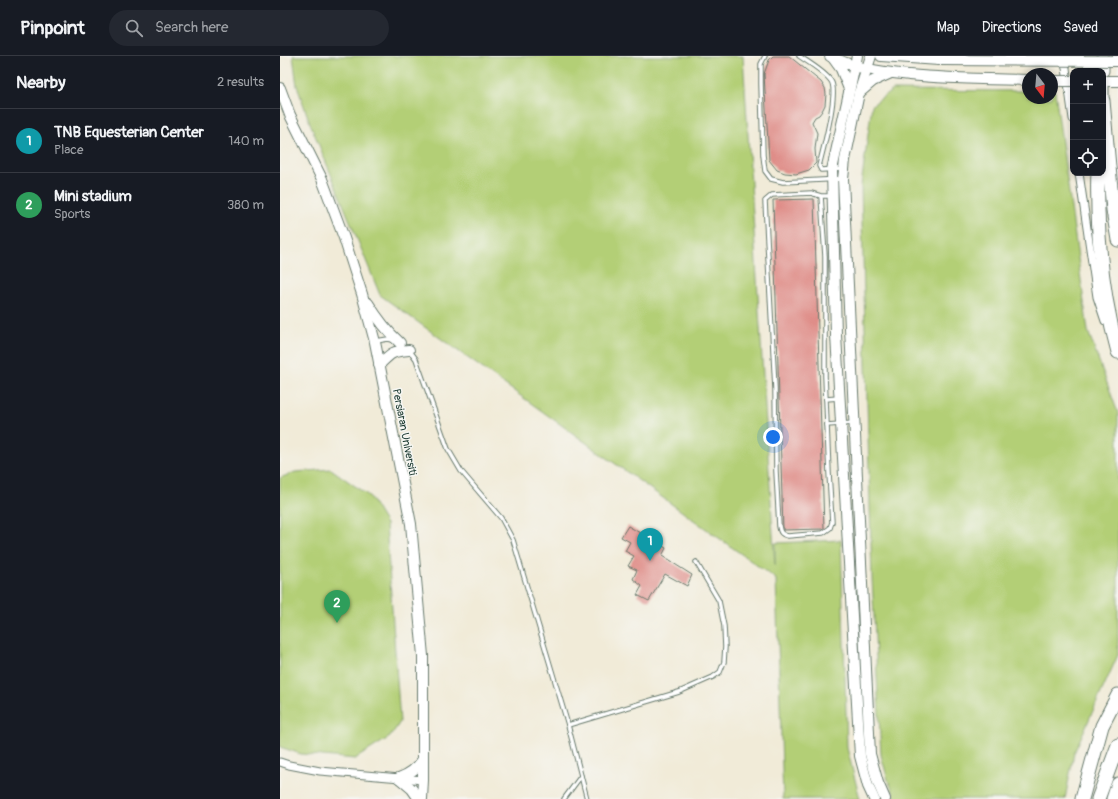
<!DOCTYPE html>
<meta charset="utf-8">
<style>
:root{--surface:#171b24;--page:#242831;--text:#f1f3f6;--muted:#9ea1a6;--line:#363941;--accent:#2563eb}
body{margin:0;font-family:Pangolin,sans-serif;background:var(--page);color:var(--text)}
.controls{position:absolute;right:12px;top:12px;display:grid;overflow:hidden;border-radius:8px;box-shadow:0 2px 6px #0003}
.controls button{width:36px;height:36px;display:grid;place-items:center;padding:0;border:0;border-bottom:1px solid var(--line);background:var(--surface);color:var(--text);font:20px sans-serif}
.compass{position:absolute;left:742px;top:12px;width:36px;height:36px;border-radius:50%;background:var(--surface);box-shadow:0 2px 6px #0003;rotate:164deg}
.you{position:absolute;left:493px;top:381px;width:14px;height:14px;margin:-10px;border:3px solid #fff;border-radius:50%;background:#1a73e8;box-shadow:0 0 0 6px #1a73e833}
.badge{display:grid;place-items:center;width:26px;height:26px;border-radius:50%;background:var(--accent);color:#fff;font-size:13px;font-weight:700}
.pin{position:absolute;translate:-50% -33px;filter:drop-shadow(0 1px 2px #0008)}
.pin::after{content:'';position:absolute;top:21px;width:14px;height:12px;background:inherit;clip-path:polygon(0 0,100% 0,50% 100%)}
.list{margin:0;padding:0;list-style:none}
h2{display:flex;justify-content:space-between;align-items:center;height:52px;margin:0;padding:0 16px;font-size:17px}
h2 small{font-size:13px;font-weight:400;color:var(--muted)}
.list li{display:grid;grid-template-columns:26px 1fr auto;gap:12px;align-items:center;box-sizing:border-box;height:64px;padding:0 16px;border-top:1px solid var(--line)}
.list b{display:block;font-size:15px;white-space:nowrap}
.list p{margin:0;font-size:13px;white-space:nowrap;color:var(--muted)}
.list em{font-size:13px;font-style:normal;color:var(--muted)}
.icon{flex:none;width:22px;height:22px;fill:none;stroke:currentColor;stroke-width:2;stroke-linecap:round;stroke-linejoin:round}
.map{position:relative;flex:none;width:838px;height:743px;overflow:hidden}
header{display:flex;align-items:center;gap:24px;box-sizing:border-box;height:56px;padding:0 20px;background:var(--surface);border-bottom:1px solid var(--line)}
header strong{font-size:19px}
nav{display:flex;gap:22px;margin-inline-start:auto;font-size:14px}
.search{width:280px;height:36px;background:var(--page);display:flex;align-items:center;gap:10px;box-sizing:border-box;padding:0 14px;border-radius:22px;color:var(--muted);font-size:15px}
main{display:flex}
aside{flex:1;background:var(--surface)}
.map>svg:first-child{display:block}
</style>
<header>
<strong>Pinpoint</strong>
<div class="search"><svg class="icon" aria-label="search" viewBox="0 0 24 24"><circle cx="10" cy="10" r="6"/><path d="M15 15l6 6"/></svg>Search here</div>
<nav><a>Map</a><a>Directions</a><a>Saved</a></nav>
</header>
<main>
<aside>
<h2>Nearby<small>2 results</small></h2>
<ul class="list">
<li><span class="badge" style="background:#0f9aa8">1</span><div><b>TNB Equesterian Center</b><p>Place</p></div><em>140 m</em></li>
<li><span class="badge" style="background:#2e9e5b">2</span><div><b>Mini stadium</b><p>Sports</p></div><em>380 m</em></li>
</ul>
</aside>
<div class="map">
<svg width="838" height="743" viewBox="0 0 838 743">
<rect width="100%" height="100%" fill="#f6f6f2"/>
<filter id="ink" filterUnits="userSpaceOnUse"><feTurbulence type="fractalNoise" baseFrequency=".025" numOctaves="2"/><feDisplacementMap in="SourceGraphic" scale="8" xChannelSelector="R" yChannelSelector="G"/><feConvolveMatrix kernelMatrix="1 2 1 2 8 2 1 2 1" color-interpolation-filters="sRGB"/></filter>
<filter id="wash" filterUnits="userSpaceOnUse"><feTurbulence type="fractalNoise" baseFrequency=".012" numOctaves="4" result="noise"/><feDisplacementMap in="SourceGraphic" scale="16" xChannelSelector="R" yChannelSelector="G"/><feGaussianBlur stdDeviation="0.9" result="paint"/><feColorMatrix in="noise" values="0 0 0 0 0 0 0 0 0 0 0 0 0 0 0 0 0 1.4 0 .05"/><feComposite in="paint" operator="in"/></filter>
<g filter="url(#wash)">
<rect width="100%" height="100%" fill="#f1ebd8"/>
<!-- green -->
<g fill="#b3cf76" stroke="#698655">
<polygon points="13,0 463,0 495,510 495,487 561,484 567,692 580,743 503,743 496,523 100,239 30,67 17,30"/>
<polygon points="613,34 748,35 748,42 772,42 772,35 775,35 808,275 838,357 838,599 794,697 785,743 616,743 608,724 601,699 592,522 581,130 592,49"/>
<polygon points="51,413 89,440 106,468 120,666 110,681 75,703 21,698 0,691 0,422 15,416"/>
</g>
<g id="blocks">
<!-- building -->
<g fill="#df8d88">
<polygon points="493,0 509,0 541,26 545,32 546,38 545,49 542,55 539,59 535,61 532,66 537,77 535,93 536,107 529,114 516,118 505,117 497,114 489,104 484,18 489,4"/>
<polygon points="534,143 544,473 503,474 493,144"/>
<polygon points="348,470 386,492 382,500 412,519 407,530 385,518 369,545 357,539 362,530 353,523 357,514 348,510 354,500 345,495 350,486 341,481"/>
</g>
</g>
</g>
<g filter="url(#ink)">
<use href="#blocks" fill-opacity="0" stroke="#687a6d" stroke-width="1"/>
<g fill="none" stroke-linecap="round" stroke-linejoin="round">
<defs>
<g id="lane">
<polyline points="485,0 481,8 481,28 483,99 485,115 491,123 503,126 562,123"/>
<path d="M519 0C528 6 545 16 551 25 559 36 543 94 539 110L541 114 562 113"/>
<path d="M541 140 545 200V320L549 417 552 466 550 472 543 477 508 480C502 479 500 477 499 470L496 415 495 332 485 145 492 139 531 137 541 140H551"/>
<polyline points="96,285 108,283 113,284"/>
<polyline points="130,295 136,303 168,393 181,415 221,462 233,484 288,669 307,743"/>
<polyline points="546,343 559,342"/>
<polyline points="547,369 574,367"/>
<polyline points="288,669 399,636 433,621 440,616 444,606 445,591 444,570 439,545 416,506"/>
<polyline points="284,743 301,720"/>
</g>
<g id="street">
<polyline points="781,1 786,12 793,63"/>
<polyline points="799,117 817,241 825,265"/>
<polyline points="0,706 9,709 40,715 143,724"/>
</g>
<g id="secondary">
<path d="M550 0C574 13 602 16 629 19 669 23 708 23 748 24"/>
<polyline points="577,0 552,114 556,279 580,700 588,730 594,743"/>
<polyline points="591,0 579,37 565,104 563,123 590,698 598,727 605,743"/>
<polyline points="601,0 659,4"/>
<polyline points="553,2 561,13 569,33"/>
<polyline points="823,25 838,25"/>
<polyline points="0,32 10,59 42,123 64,182 82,238 95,286 131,468 143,600 143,724 142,743"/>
<polyline points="579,37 593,25 611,17"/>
<path d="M88 247C97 262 107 275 120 287"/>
<path d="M99 309C111 297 112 295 129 294"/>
<path d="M119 722C130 718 137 713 143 703"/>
<polyline points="119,722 132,733 139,743"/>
</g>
<g id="primary">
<polyline points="823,0 823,15"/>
<polyline points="823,29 823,45"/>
</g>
<g id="highway">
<polyline points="823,45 833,154 838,184"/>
<path d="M818 117C817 129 818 142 818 154 819 201 825 250 838 296"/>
<polyline points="802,743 822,670 838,639"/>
<polyline points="818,743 838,689"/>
<polyline points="833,743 838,728"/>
</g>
</defs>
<!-- lane casing -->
<use href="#lane" stroke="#687a6d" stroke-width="5.5"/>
<!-- street casing -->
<use href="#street" stroke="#687a6d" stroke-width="9"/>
<!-- secondary casing -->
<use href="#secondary" stroke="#687a6d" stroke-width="12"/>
<!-- primary casing -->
<use href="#primary" stroke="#687a6d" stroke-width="13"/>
<!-- highway casing -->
<use href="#highway" stroke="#687a6d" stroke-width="15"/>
<!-- lane -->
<use href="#lane" stroke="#fff" stroke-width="3.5"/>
<!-- street -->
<use href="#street" stroke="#fff" stroke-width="7"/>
<!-- secondary -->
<use href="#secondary" stroke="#fff" stroke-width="10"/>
<!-- primary -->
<use href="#primary" stroke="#fff" stroke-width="11"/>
<!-- highway -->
<use href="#highway" stroke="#fff" stroke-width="13"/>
<defs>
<g id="secondary-bridge">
<polyline points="659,4 838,5"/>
<polyline points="772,25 793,25"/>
</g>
</defs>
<!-- secondary-bridge casing -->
<use href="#secondary-bridge" stroke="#687a6d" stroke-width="12" stroke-linecap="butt"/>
<!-- secondary-bridge -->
<use href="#secondary-bridge" stroke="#fff" stroke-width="10"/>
</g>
</g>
<g text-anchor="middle" stroke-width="3" stroke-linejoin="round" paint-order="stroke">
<!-- street labels -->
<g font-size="11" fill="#1f3d34" stroke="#f6f6f2">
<text transform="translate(125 376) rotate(79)" y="4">Persiaran Universiti</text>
</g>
</g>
</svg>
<div class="controls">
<button>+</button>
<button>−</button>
<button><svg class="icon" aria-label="locate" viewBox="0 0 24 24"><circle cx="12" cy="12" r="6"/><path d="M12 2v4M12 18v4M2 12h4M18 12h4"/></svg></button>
</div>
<svg class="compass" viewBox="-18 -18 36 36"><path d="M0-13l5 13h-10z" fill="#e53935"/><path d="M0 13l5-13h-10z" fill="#9ea1a6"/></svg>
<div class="you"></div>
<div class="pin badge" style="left:370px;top:505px;background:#0f9aa8">1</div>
<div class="pin badge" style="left:57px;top:567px;background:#2e9e5b">2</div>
</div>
</main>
